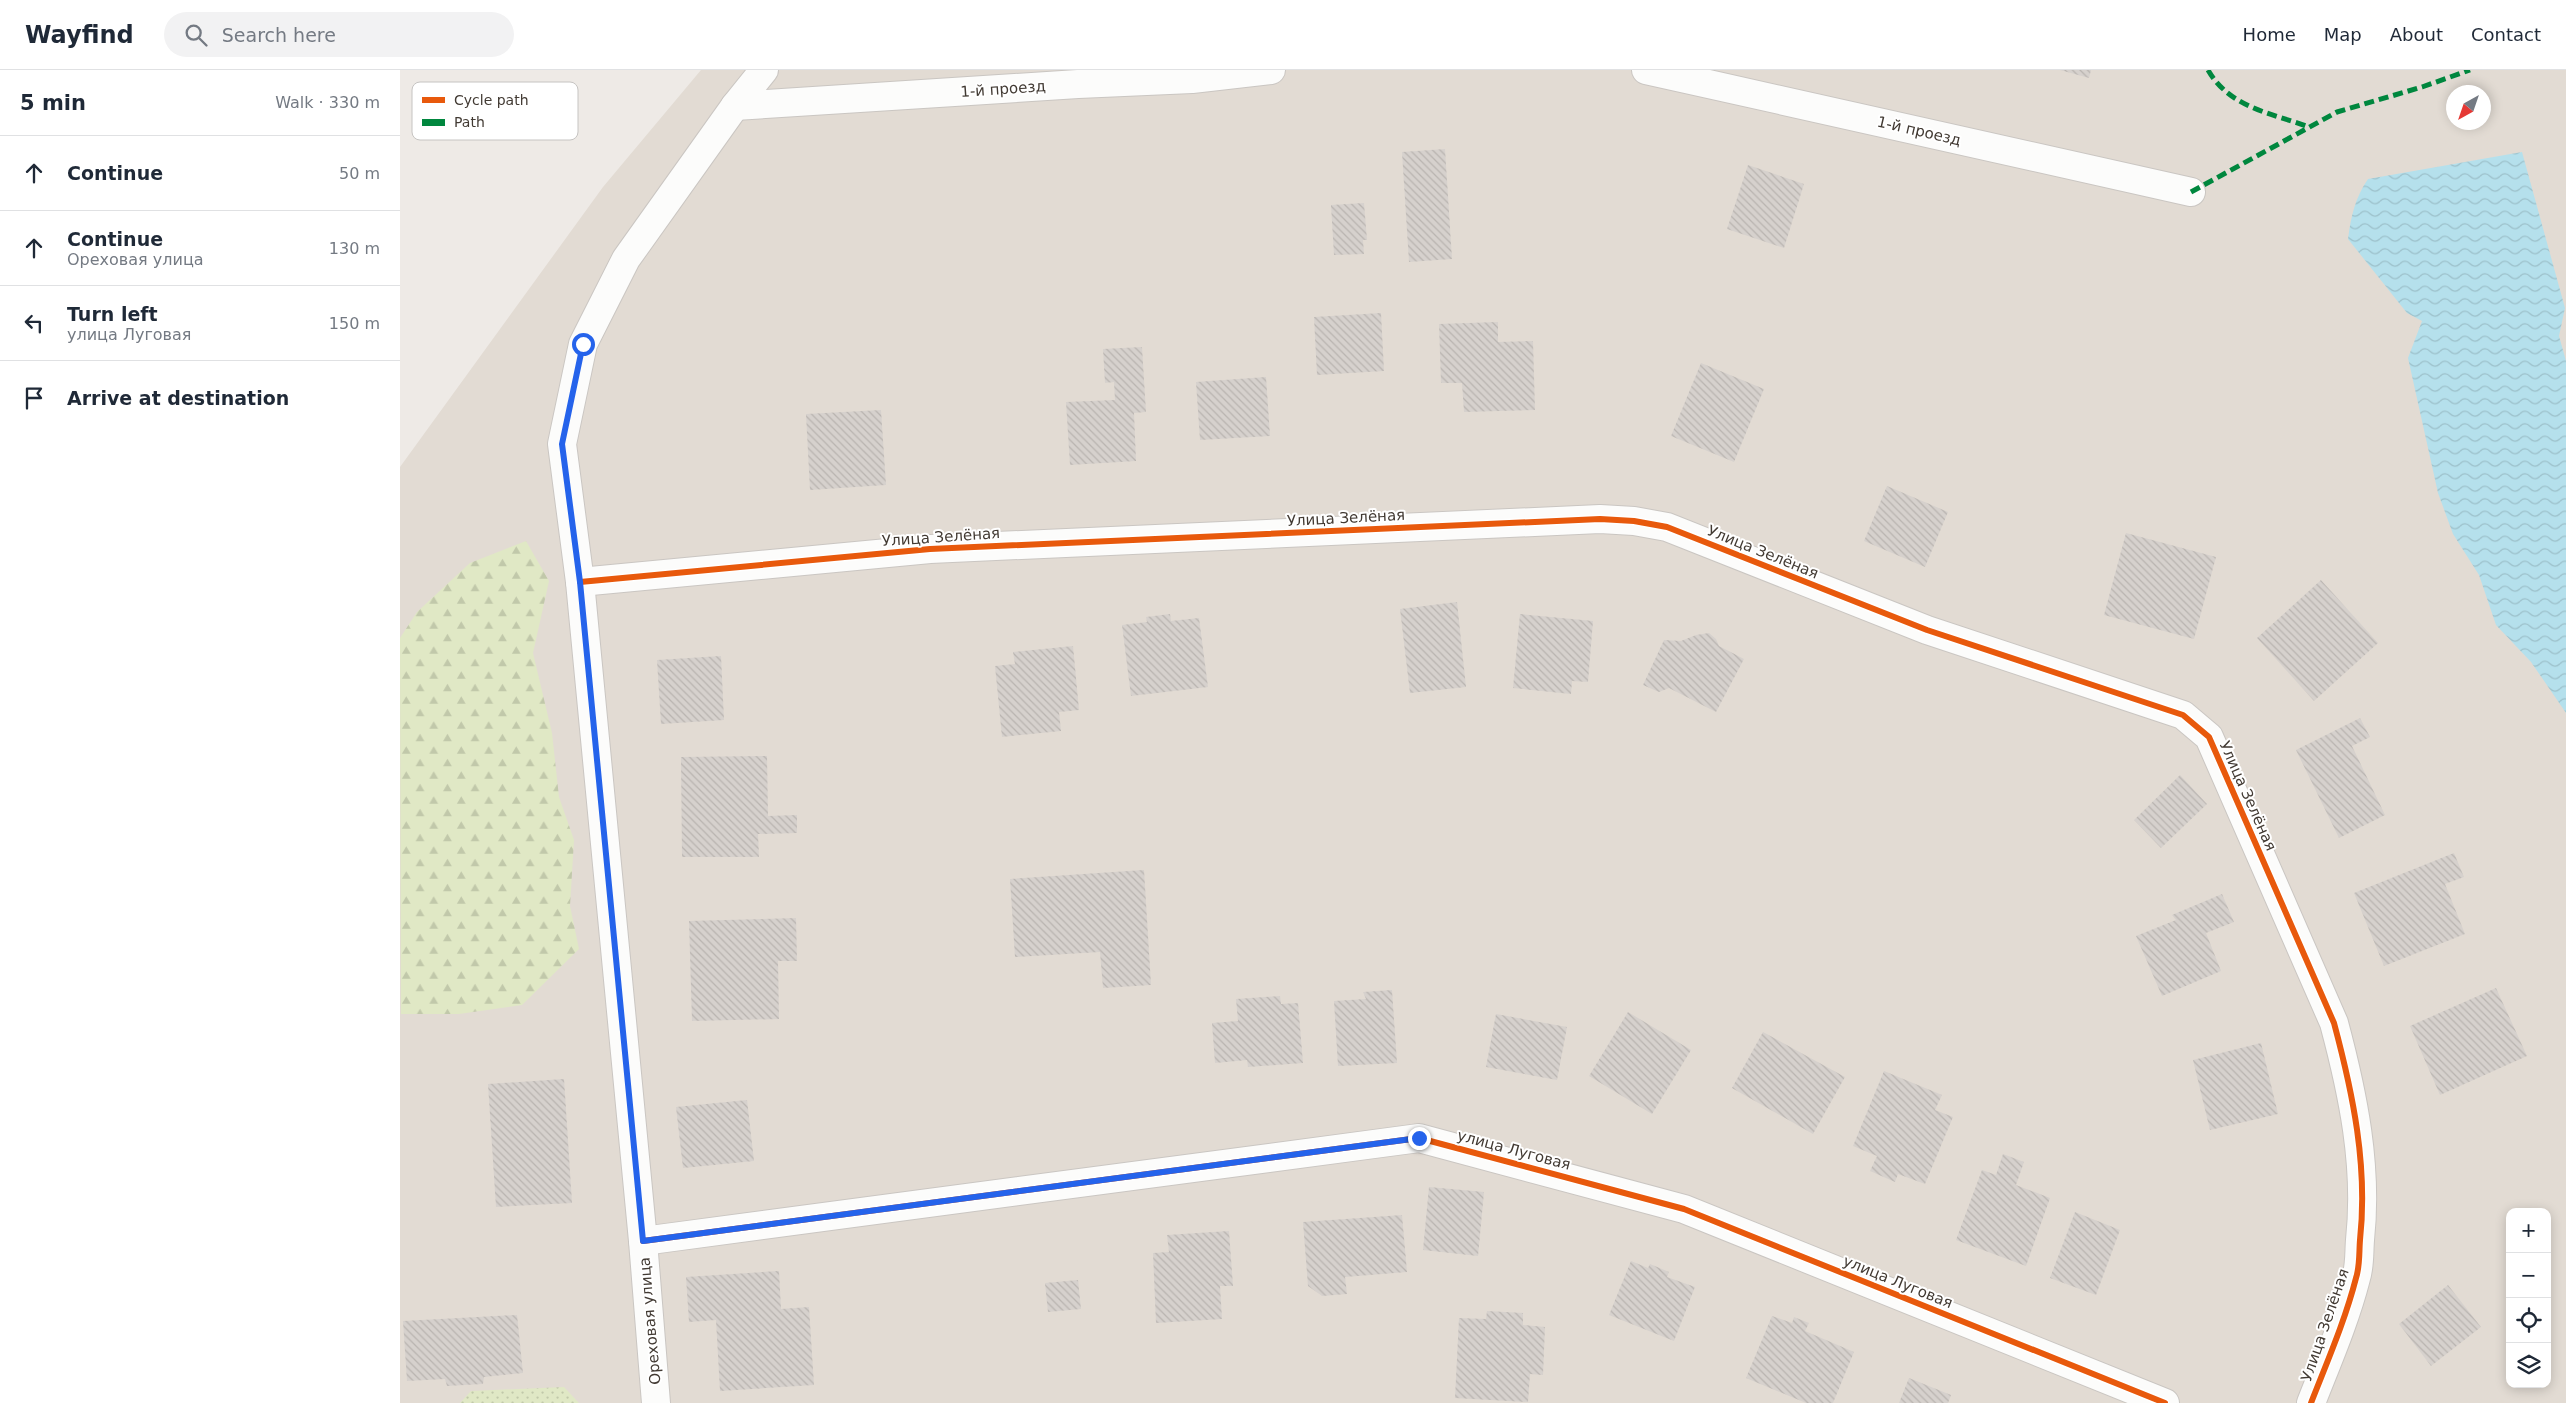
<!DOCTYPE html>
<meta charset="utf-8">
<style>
:root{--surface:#fff;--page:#f2f2f3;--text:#1f2937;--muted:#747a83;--line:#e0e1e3}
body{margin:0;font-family:"DejaVu Sans",sans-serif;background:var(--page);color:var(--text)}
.controls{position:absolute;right:15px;bottom:15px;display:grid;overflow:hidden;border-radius:10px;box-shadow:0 2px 12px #0003}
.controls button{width:45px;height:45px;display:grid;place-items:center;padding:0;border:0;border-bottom:1px solid var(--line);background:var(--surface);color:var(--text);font:25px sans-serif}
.compass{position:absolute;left:2046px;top:15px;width:45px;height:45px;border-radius:50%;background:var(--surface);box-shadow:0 2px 12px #0003;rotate:220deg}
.stop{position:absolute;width:15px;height:15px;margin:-11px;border:4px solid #2563eb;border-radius:50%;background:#fff}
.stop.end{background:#2563eb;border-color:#fff;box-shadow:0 1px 5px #0008}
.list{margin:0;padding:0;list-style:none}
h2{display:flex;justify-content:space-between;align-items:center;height:65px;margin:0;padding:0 20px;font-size:21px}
h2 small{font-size:16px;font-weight:400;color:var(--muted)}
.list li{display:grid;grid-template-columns:32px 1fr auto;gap:15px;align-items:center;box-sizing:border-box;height:75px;padding:0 20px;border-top:1px solid var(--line)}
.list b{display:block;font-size:19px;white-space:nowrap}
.list p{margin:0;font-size:16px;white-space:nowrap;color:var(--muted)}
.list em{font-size:16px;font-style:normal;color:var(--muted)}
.icon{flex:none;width:28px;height:28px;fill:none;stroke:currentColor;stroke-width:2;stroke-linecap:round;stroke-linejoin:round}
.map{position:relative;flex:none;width:2166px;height:1333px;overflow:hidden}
header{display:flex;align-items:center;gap:30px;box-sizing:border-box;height:70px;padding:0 25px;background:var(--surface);border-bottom:1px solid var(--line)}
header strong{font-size:24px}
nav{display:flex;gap:28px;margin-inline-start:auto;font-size:18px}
.search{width:350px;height:45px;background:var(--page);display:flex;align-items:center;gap:12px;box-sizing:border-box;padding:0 18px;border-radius:28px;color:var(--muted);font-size:19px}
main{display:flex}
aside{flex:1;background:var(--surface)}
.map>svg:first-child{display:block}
</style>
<header>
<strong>Wayfind</strong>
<div class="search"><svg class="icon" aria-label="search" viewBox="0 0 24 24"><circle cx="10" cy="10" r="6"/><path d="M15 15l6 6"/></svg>Search here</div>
<nav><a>Home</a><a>Map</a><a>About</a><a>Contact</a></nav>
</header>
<main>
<aside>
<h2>5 min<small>Walk · 330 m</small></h2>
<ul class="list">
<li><svg class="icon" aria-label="ahead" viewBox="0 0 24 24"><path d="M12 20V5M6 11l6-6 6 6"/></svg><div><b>Continue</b></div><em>50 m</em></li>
<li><svg class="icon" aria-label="ahead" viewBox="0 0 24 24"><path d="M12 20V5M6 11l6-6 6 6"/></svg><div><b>Continue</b><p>Ореховая улица</p></div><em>130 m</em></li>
<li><svg class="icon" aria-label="left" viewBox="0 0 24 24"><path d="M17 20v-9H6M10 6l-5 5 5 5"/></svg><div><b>Turn left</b><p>улица Луговая</p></div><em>150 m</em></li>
<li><svg class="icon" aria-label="arrive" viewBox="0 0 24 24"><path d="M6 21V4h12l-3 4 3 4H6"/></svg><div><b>Arrive at destination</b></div></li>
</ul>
</aside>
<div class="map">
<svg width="2166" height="1333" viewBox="0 0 2166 1333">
<defs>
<pattern id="grass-dots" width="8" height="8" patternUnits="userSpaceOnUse" patternTransform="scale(1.25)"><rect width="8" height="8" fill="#e0e8c5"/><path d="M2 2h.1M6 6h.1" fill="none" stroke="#c1c8aa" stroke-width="1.8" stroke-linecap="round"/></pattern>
<pattern id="forest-firs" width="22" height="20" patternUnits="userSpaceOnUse" patternTransform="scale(1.25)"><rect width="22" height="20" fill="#e0e8c5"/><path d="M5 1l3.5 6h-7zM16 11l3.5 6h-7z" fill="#c1c8aa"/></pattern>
<pattern id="water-waves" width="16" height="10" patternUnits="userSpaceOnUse" patternTransform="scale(1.25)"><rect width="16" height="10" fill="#b5e0ec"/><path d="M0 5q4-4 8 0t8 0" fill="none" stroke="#9dc1cb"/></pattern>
<pattern id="building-back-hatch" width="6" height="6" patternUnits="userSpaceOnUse" patternTransform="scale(1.25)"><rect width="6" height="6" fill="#d6d1cd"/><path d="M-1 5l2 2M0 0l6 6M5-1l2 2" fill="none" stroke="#b9b4b0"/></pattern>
</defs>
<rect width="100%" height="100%" fill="#eeeae6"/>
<!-- residential -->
<path fill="#e2dbd3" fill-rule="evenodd" d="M301 0H2166V1333H0V397L203 117ZM2054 22H2084V52H2054ZM2110 1142H2147V1314H2110Z"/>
<!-- grass -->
<polygon fill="url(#grass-dots)" points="164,1317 179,1333 60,1333 71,1321"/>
<!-- forest -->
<polygon fill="url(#forest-firs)" points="126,471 149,511 133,583 152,663 159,727 174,770 170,836 179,879 122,935 59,944 1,944 0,568 17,542 70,493"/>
<!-- water -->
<path fill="url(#water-waves)" d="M2122 82 2165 238 2159 266 2166 291V643L2131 592 2096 555 2079 505 2053 464 2038 423 2008 288 2022 251 2007 243 1948 169C1951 146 1955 128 1968 109Z"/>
<!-- building -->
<g fill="url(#building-back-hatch)">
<polygon points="1660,0 1691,0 1689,8"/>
<polygon points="1045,79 1052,189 1009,192 1002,82"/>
<polygon points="1348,95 1404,114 1384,178 1327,159"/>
<polygon points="964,133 967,170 963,170 964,184 934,185 931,135"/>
<polygon points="981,243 984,301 917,305 914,247"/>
<polygon points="1098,252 1098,272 1133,271 1135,340 1064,342 1062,313 1041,313 1039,254"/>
<polygon points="742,277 746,342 734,343 736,391 670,395 666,332 715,330 714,312 705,313 703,279"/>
<polygon points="1301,293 1364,319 1334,392 1271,366"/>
<polygon points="866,307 870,366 800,370 796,312"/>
<polygon points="481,340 486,415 410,420 406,344"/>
<polygon points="1487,416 1548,442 1525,497 1464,471"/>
<polygon points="1726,463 1816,487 1794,569 1704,545"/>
<polygon points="1921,510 1978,573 1914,631 1857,568"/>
<polygon points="1057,532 1066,617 1010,623 1000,539"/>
<polygon points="770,544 771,551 799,548 808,617 731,626 722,555 747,552 746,547"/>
<polygon points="1120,544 1193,551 1188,612 1172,611 1171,624 1113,618"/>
<polygon points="1309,563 1316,569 1319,576 1344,589 1316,642 1269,618 1259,622 1243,615 1264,570 1281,571 1296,565"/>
<polygon points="673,576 679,640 659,642 661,661 602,667 595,596 615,594 613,582"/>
<polygon points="321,586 324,650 261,654 257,590"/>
<polygon points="1960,648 1970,667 1952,676 1985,745 1939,768 1896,680"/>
<polygon points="367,686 368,746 397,745 397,763 358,764 359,787 282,787 281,687"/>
<polygon points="1780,705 1807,734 1761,778 1734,750"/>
<polygon points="2054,783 2064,807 2045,814 2065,864 1984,896 1954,823"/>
<polygon points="744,800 751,915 703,918 700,882 615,887 610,809"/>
<polygon points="1822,824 1834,852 1806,863 1821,901 1762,926 1736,866 1776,850 1772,845"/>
<polygon points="396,848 397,891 378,891 379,949 292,951 289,851"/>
<polygon points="2096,918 2127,986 2040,1025 2010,956"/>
<polygon points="992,920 997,993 938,996 934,931 966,929 963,922"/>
<polygon points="880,926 881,934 898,933 903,993 848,997 847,990 815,993 812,953 838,951 836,929"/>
<polygon points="1228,942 1291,980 1252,1044 1189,1006"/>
<polygon points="1096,944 1167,957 1157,1010 1086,997"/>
<polygon points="1363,962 1445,1007 1413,1064 1332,1018"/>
<polygon points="1861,973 1878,1044 1810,1060 1793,990"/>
<polygon points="1484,1001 1542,1025 1535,1040 1553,1047 1525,1114 1498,1104 1495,1112 1470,1101 1477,1086 1453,1076"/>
<polygon points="164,1009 172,1133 96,1137 88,1014"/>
<polygon points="347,1030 354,1091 283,1098 276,1037"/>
<polygon points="1603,1084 1624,1092 1616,1115 1650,1128 1626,1196 1556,1170 1582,1100 1596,1105"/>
<polygon points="1029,1117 1084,1122 1078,1186 1023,1180"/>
<polygon points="1675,1142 1720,1160 1696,1225 1650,1208"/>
<polygon points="1002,1145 1007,1202 945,1207 947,1224 922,1226 908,1216 903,1152"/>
<polygon points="829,1161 833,1216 820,1216 822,1249 756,1253 753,1183 769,1182 767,1165"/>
<polygon points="1231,1191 1248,1198 1250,1194 1269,1202 1267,1207 1295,1217 1274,1271 1209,1245"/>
<polygon points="379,1201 381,1239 409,1237 414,1315 320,1321 316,1250 289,1252 286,1207"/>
<polygon points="678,1210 681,1239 648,1242 645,1213"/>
<polygon points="2048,1215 2081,1257 2031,1296 1999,1254"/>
<polygon points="1087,1241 1123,1243 1123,1255 1145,1257 1143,1305 1130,1304 1128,1332 1055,1328 1059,1248 1086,1249"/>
<polygon points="117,1245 123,1303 84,1307 83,1314 47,1316 45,1309 7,1311 3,1251"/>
<polygon points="1372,1246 1392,1253 1394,1247 1409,1253 1405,1261 1454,1282 1433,1333 1406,1333 1346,1308"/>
<polygon points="1509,1308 1551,1325 1548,1333 1499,1333"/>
</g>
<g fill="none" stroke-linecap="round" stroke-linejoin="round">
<defs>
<g id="minor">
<polyline points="1246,0 1791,122"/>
<polyline points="335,36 678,14 792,9 871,0"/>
<path d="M180 512 530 479 1200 449 1234 451 1267 457 1527 560 1783 645 1809 667 1934 953C1953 1024 1968 1096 1960 1170 1959 1182 1960 1196 1956 1208 1945 1251 1927 1292 1911 1333"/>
<polyline points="243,1171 1019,1068 1284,1139 1765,1333"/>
<polyline points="256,1333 243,1171 180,512 162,374 183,274 226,189 335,36 364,0"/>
</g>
</defs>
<!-- minor casing -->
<use href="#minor" stroke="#cac6c2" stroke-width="30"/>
<!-- minor -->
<use href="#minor" stroke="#fcfcfb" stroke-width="28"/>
<!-- quiet -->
<g stroke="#00873e" stroke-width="5" stroke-dasharray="10 5" stroke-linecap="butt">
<path d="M1808 0C1830 38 1871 43 1909 57"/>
<polyline points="1791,122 1937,42 2022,17 2070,0"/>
</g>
<defs>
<g id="cycleway">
<path d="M180 512 530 479 1200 449 1234 451 1267 457 1527 560 1783 645 1809 667 1934 953C1953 1024 1968 1096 1960 1170 1959 1182 1960 1196 1956 1208 1945 1251 1927 1292 1911 1333"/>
<polyline points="243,1171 1019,1068 1284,1139 1765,1333"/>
</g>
</defs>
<!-- cycleway casing -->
<use href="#cycleway" stroke="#fff" stroke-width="9"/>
<!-- cycleway -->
<use href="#cycleway" stroke="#e8590c" stroke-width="6"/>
</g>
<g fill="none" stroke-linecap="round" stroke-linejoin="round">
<!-- route -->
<polyline stroke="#2563eb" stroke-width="6" points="183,274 162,374 180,512 243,1171 1019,1068"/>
</g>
<g text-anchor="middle" stroke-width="4" stroke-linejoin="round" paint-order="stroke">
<!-- street labels -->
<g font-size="15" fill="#423a33" stroke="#fff">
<text transform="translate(603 19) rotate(-4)" y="5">1-й проезд</text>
<text transform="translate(1519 61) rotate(13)" y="5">1-й проезд</text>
<text transform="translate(946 448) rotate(-3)" y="5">Улица Зелёная</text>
<text transform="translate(541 467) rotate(-4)" y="5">Улица Зелёная</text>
<text transform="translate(1363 482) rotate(22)" y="5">Улица Зелёная</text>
<text transform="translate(1848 726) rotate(66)" y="5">Улица Зелёная</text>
<text transform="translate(1114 1080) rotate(15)" y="5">улица Луговая</text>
<text transform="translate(1498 1212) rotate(22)" y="5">улица Луговая</text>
<text transform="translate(250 1251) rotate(-95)" y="5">Ореховая улица</text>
<text transform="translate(1925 1255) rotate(-71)" y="5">Улица Зелёная</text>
</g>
</g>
<!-- legend -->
<rect x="12" y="12" width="166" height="58" rx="8" fill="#fff" stroke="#c6c4c2" stroke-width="1"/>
<rect x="22" y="27" width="23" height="6" fill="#e8590c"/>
<rect x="22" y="49" width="23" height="7" fill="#00873e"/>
<g font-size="14" fill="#423a33">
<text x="54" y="35">Cycle path</text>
<text x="54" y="57">Path</text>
</g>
</svg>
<div class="controls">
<button>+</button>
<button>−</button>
<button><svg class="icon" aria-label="locate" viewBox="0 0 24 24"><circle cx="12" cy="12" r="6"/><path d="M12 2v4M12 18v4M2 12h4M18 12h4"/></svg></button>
<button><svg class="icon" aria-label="layers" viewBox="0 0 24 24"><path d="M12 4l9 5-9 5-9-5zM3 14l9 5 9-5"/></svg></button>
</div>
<svg class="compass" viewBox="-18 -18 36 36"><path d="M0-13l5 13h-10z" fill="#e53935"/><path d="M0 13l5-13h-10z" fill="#747a83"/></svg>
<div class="stop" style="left:183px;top:274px"></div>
<div class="stop end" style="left:1019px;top:1068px"></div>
</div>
</main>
